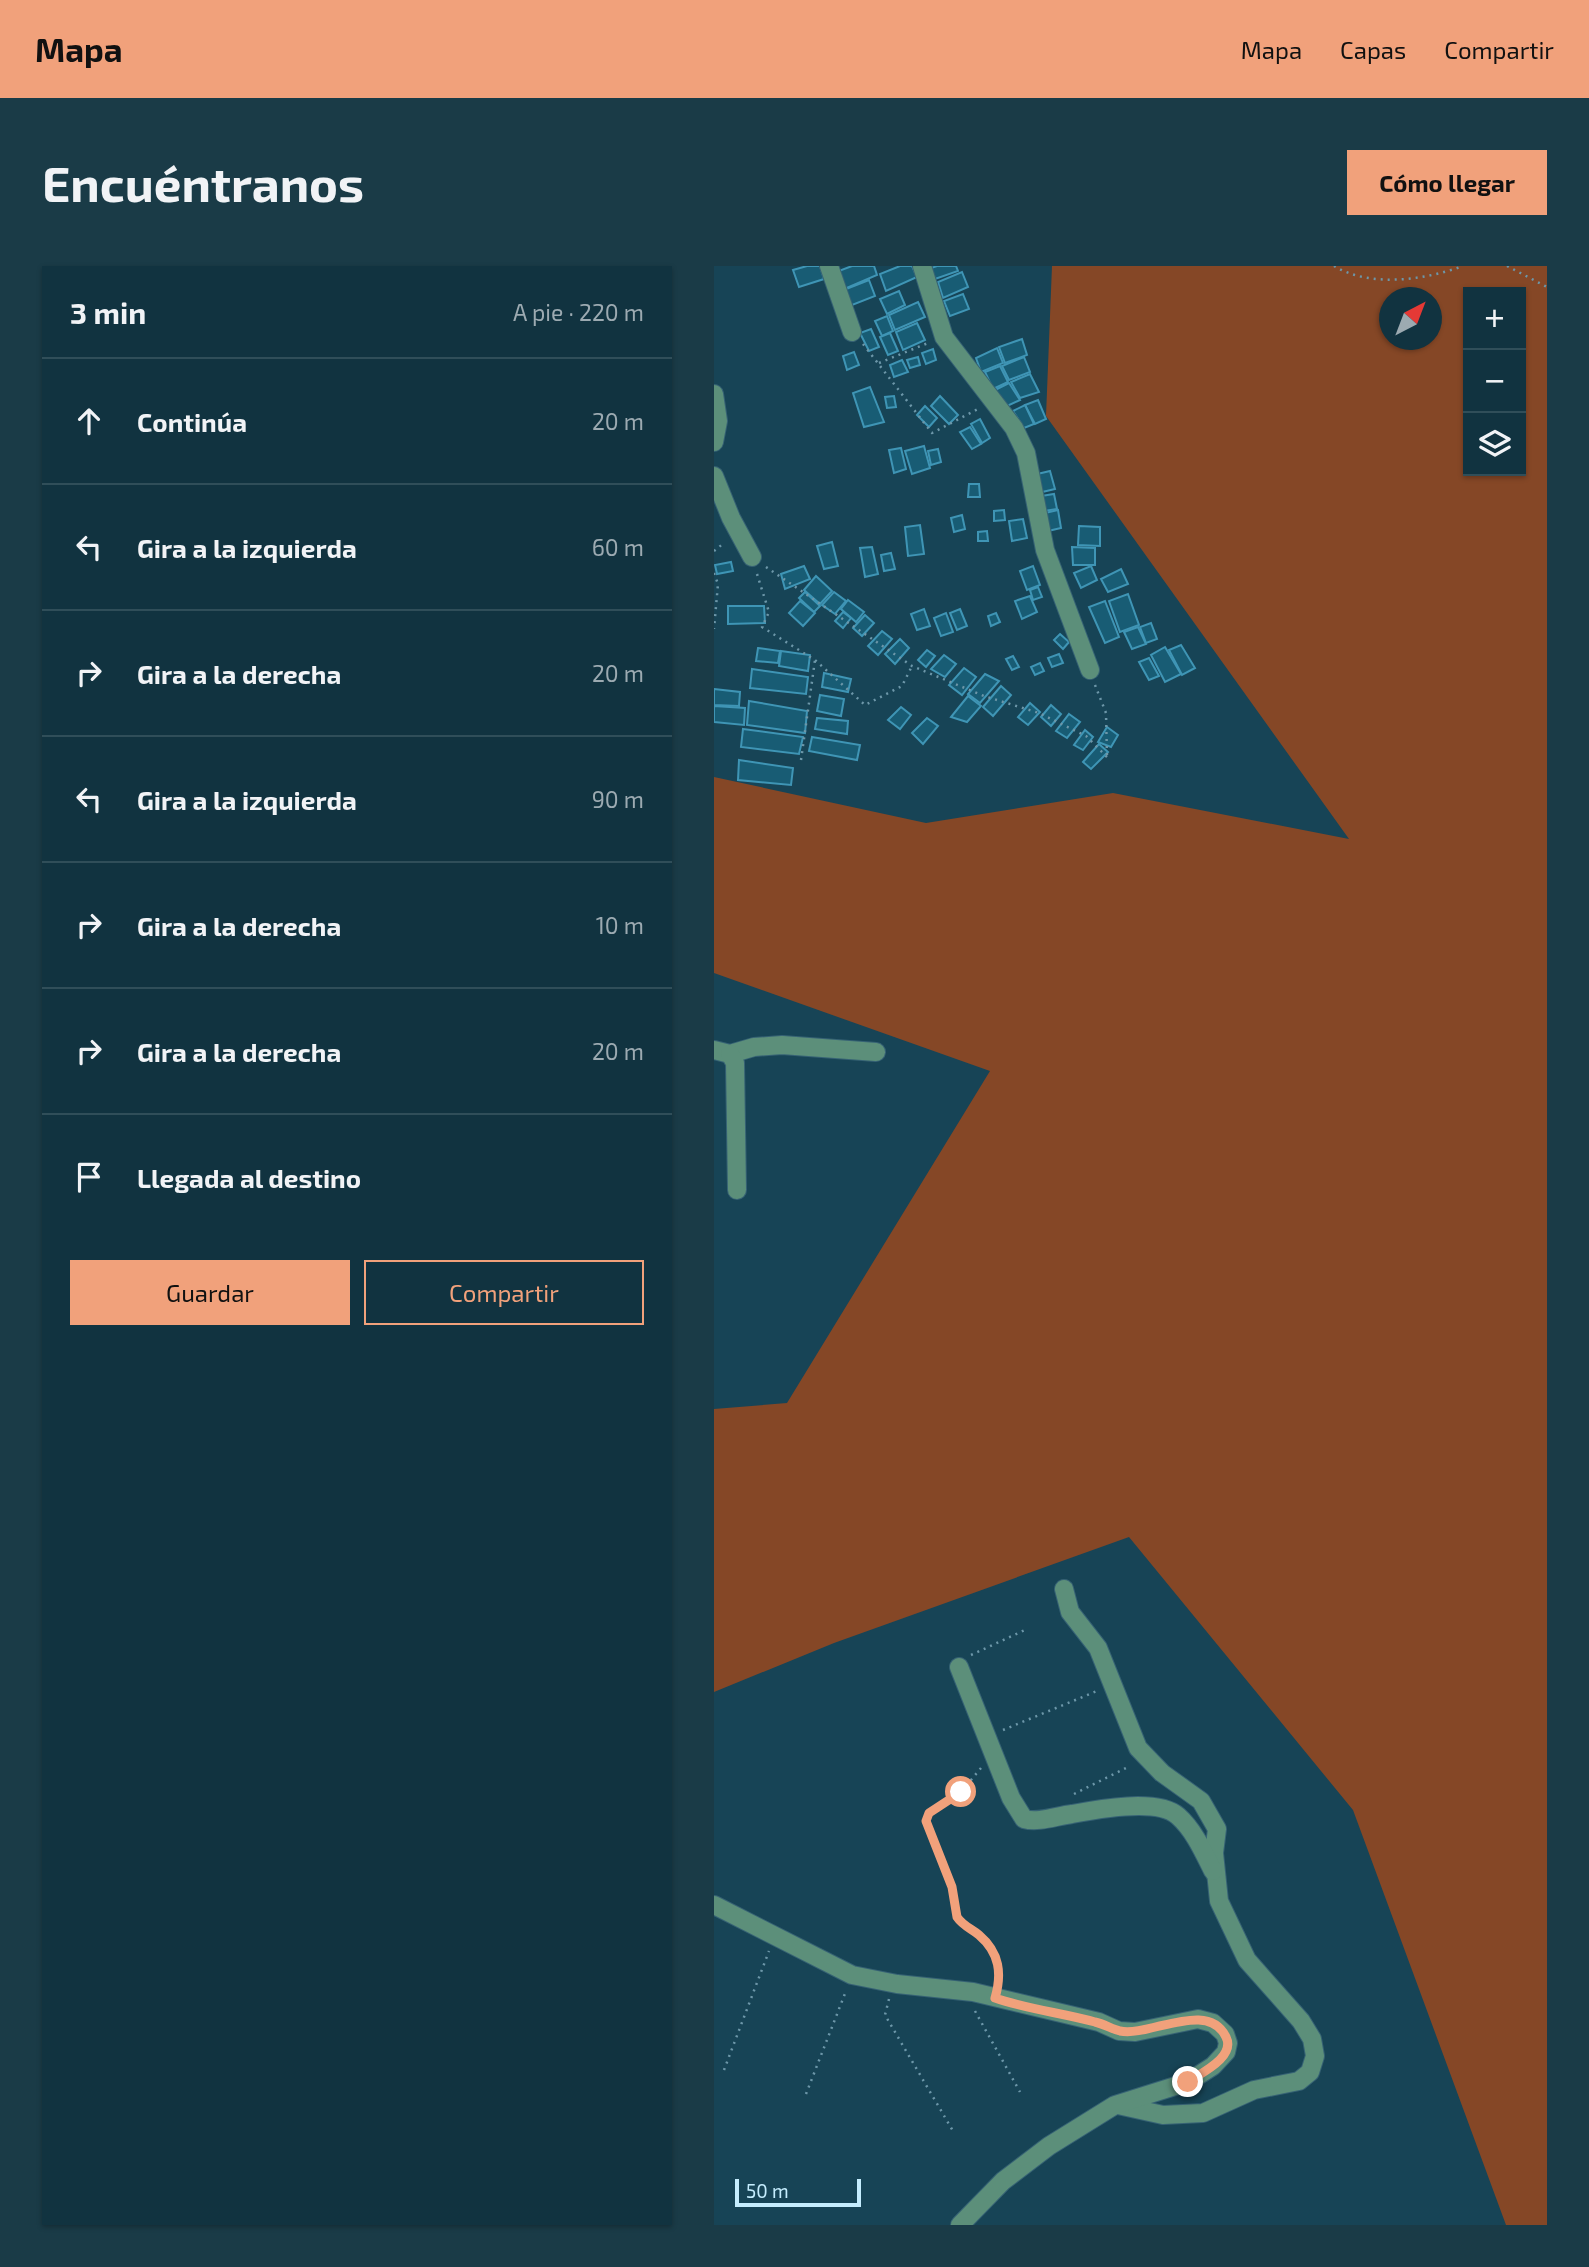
<!DOCTYPE html>
<html lang="es">
<meta charset="utf-8">
<style>
:root{--surface:#113340;--page:#1a3b47;--text:#f1f3f6;--muted:#9caab1;--line:#304e59;--accent:#f1a17b}
body{margin:0;font-family:"Exo 2",sans-serif;background:var(--page);color:var(--text)}
.controls{position:absolute;right:21px;top:21px;display:grid;overflow:hidden;border-radius:0px;box-shadow:0 2px 5px #0004}
.controls button{width:63px;height:63px;display:grid;place-items:center;padding:0;border:0;border-bottom:2px solid var(--line);background:var(--surface);color:var(--text);font:35px sans-serif}
.compass{position:absolute;left:665px;top:21px;width:63px;height:63px;border-radius:50%;background:var(--surface);box-shadow:0 2px 5px #0004;rotate:42deg}
.scale{position:absolute;left:21px;bottom:18px;width:126px;box-sizing:border-box;padding-left:7px;border:4px solid #c5edfe;border-top:0;font-size:19px;line-height:24px;white-space:nowrap;color:#c5edfe;-webkit-text-stroke:5px #174456;paint-order:stroke}
.stop{position:absolute;width:21px;height:21px;margin:-16px;border:5px solid #f1a17b;border-radius:50%;background:#fff}
.stop.end{background:#f1a17b;border-color:#fff;box-shadow:0 2px 7px #0008}
.list{margin:0;padding:0;list-style:none}
h2{display:flex;justify-content:space-between;align-items:center;height:91px;margin:0;padding:0 28px;font-size:30px}
h2 small{font-size:23px;font-weight:400;color:var(--muted)}
.list li{display:grid;grid-template-columns:46px 1fr auto;gap:21px;align-items:center;box-sizing:border-box;height:126px;padding:0 28px;border-top:2px solid var(--line)}
.list b{display:block;font-size:26px;white-space:nowrap}
.list em{font-size:23px;font-style:normal;color:var(--muted)}
.actions{display:flex;gap:14px;padding:21px 28px}
.actions a{flex:1;padding:16px 0;border:2px solid var(--accent);border-radius:0px;text-align:center;font-size:24px;color:var(--accent)}
.actions .main{background:var(--accent);color:#111}
.icon{flex:none;width:38px;height:38px;fill:none;stroke:currentColor;stroke-width:2;stroke-linecap:round;stroke-linejoin:round}
.map{position:relative;flex:none;width:833px;height:1959px;overflow:hidden;border-radius:0px}
header{display:flex;align-items:center;gap:42px;box-sizing:border-box;height:98px;padding:0 35px;background:var(--accent);color:#111}
header strong{font-size:33px}
nav{display:flex;gap:38px;margin-inline-start:auto;font-size:24px}
.intro{display:flex;align-items:center;justify-content:space-between;box-sizing:border-box;height:168px;padding:0 42px}
h1{margin:0;font-size:49px}
.button{padding:18px 32px;border-radius:0px;background:var(--accent);color:#111;font-size:24px;font-weight:700}
main{display:flex;gap:42px;padding:0 42px}
aside{flex:1;background:var(--surface);border-radius:0px;box-shadow:0 2px 5px #0004}
.map>svg:first-child{display:block}
</style>
<header>
<strong>Mapa</strong>
<nav><a>Mapa</a><a>Capas</a><a>Compartir</a></nav>
</header>
<div class="intro"><h1>Encuéntranos</h1><a class="button">Cómo llegar</a></div>
<main>
<aside>
<h2>3 min<small>A pie · 220 m</small></h2>
<ul class="list">
<li><svg class="icon" aria-label="ahead" viewBox="0 0 24 24"><path d="M12 20V5M6 11l6-6 6 6"/></svg><div><b>Continúa</b></div><em>20 m</em></li>
<li><svg class="icon" aria-label="left" viewBox="0 0 24 24"><path d="M17 20v-9H6M10 6l-5 5 5 5"/></svg><div><b>Gira a la izquierda</b></div><em>60 m</em></li>
<li><svg class="icon" aria-label="right" viewBox="0 0 24 24"><path d="M7 20v-9h11M14 6l5 5-5 5"/></svg><div><b>Gira a la derecha</b></div><em>20 m</em></li>
<li><svg class="icon" aria-label="left" viewBox="0 0 24 24"><path d="M17 20v-9H6M10 6l-5 5 5 5"/></svg><div><b>Gira a la izquierda</b></div><em>90 m</em></li>
<li><svg class="icon" aria-label="right" viewBox="0 0 24 24"><path d="M7 20v-9h11M14 6l5 5-5 5"/></svg><div><b>Gira a la derecha</b></div><em>10 m</em></li>
<li><svg class="icon" aria-label="right" viewBox="0 0 24 24"><path d="M7 20v-9h11M14 6l5 5-5 5"/></svg><div><b>Gira a la derecha</b></div><em>20 m</em></li>
<li><svg class="icon" aria-label="arrive" viewBox="0 0 24 24"><path d="M6 21V4h12l-3 4 3 4H6"/></svg><div><b>Llegada al destino</b></div></li>
</ul>
<div class="actions"><a class="main">Guardar</a><a>Compartir</a></div>
</aside>
<div class="map">
<svg width="833" height="1959" viewBox="0 0 833 1959">
<rect width="100%" height="100%" fill="#174456"/>
<!-- green -->
<path fill="#854726" fill-rule="evenodd" d="M338 0H833V1959H792L639 1544 415 1271 120 1377 0 1426V1143L73 1137 276 805 0 707V511L212 557 399 527 635 573 332 150ZM754 26H807V205H754ZM676 32H718V74H676Z"/>
<!-- building -->
<g fill="#185c74" stroke="#3f95b5" stroke-width="2">
<polygon points="93,0 106,0 110,13 85,21 79,4"/>
<polygon points="138,0 160,0 163,9 128,24 122,6"/>
<polygon points="186,0 198,0 203,11 172,25 166,8"/>
<polygon points="223,0 242,0 244,5 221,13 217,2"/>
<polygon points="248,6 254,21 229,32 224,16"/>
<polygon points="155,14 161,30 133,41 127,25"/>
<polygon points="185,25 191,39 173,48 166,33"/>
<polygon points="249,28 255,43 236,50 230,35"/>
<polygon points="204,36 211,51 181,64 175,49"/>
<polygon points="173,50 179,65 168,70 161,55"/>
<polygon points="203,57 211,74 189,84 182,66"/>
<polygon points="157,63 165,81 155,85 146,67"/>
<polygon points="176,67 184,85 174,89 166,71"/>
<polygon points="308,73 313,89 291,97 285,81"/>
<polygon points="283,82 289,97 267,106 262,92"/>
<polygon points="219,83 222,94 212,98 208,87"/>
<polygon points="140,86 145,99 133,104 129,90"/>
<polygon points="204,91 206,99 196,102 193,94"/>
<polygon points="310,91 316,106 295,114 288,100"/>
<polygon points="188,94 194,106 180,111 176,99"/>
<polygon points="286,100 294,116 279,123 271,106"/>
<polygon points="316,108 325,126 306,132 297,116"/>
<polygon points="295,117 306,134 291,141 281,124"/>
<polygon points="156,121 170,156 150,161 139,127"/>
<polygon points="180,130 182,141 173,142 171,131"/>
<polygon points="226,130 244,149 235,158 217,140"/>
<polygon points="324,134 332,153 321,158 311,139"/>
<polygon points="311,139 320,158 310,162 299,145"/>
<polygon points="211,140 223,152 215,161 203,149"/>
<polygon points="266,153 276,172 268,177 257,158"/>
<polygon points="256,161 267,178 258,183 246,166"/>
<polygon points="210,180 216,202 198,208 191,185"/>
<polygon points="187,182 192,203 180,207 175,184"/>
<polygon points="224,183 227,196 217,199 214,185"/>
<polygon points="336,205 341,223 324,227 319,209"/>
<polygon points="255,218 265,218 266,231 254,231"/>
<polygon points="340,228 343,243 330,245 327,230"/>
<polygon points="290,244 291,254 280,255 280,245"/>
<polygon points="344,244 347,262 334,265 331,247"/>
<polygon points="248,249 251,263 240,266 237,252"/>
<polygon points="309,253 313,272 298,275 295,255"/>
<polygon points="206,259 210,288 194,290 191,261"/>
<polygon points="365,260 386,261 386,280 364,279"/>
<polygon points="273,265 274,275 264,275 264,266"/>
<polygon points="118,276 124,300 110,303 103,280"/>
<polygon points="158,281 164,308 151,311 146,282"/>
<polygon points="358,281 381,282 381,299 359,299"/>
<polygon points="177,287 181,303 170,305 167,289"/>
<polygon points="17,296 19,305 3,308 1,299"/>
<polygon points="90,300 96,313 71,323 67,308"/>
<polygon points="319,300 326,319 313,324 306,305"/>
<polygon points="377,300 383,314 367,322 360,307"/>
<polygon points="407,303 414,318 394,326 387,313"/>
<polygon points="102,310 118,325 106,338 90,324"/>
<polygon points="324,321 328,331 319,334 316,324"/>
<polygon points="91,326 106,340 100,346 85,332"/>
<polygon points="120,326 132,335 121,348 108,339"/>
<polygon points="414,328 425,359 406,366 395,335"/>
<polygon points="316,330 323,346 308,353 301,335"/>
<polygon points="134,334 150,346 142,356 127,343"/>
<polygon points="86,335 101,347 89,360 75,347"/>
<polygon points="391,335 405,371 391,377 375,341"/>
<polygon points="14,340 50,340 51,357 14,358"/>
<polygon points="210,343 216,360 203,364 197,348"/>
<polygon points="246,343 253,360 243,364 236,347"/>
<polygon points="129,346 137,352 129,362 121,355"/>
<polygon points="232,347 239,366 227,370 220,352"/>
<polygon points="282,347 286,356 277,360 274,350"/>
<polygon points="151,349 160,357 148,370 139,362"/>
<polygon points="437,357 443,373 432,377 426,361"/>
<polygon points="424,361 432,378 418,383 410,366"/>
<polygon points="168,365 178,373 164,389 154,380"/>
<polygon points="346,368 355,376 349,383 340,374"/>
<polygon points="186,373 195,382 181,398 171,388"/>
<polygon points="467,379 481,402 468,409 455,384"/>
<polygon points="451,381 467,408 451,416 437,389"/>
<polygon points="44,382 66,385 64,397 42,395"/>
<polygon points="213,384 221,390 212,401 204,394"/>
<polygon points="67,385 96,389 94,405 65,400"/>
<polygon points="345,388 349,397 338,401 334,392"/>
<polygon points="230,389 242,398 231,411 217,403"/>
<polygon points="299,390 305,401 298,404 292,393"/>
<polygon points="435,392 445,410 435,414 425,396"/>
<polygon points="326,397 330,405 321,409 317,401"/>
<polygon points="250,402 262,411 248,429 235,419"/>
<polygon points="38,403 94,411 92,428 36,422"/>
<polygon points="110,407 137,413 134,426 108,421"/>
<polygon points="271,408 285,415 266,437 254,428"/>
<polygon points="287,420 297,429 279,450 269,441"/>
<polygon points="0,423 26,426 25,440 0,439"/>
<polygon points="106,429 130,433 127,450 103,445"/>
<polygon points="254,430 267,440 253,456 237,451"/>
<polygon points="35,435 93,445 91,467 33,459"/>
<polygon points="316,437 326,446 314,459 304,451"/>
<polygon points="337,439 347,448 337,460 327,451"/>
<polygon points="0,440 31,442 30,459 0,456"/>
<polygon points="187,441 197,449 186,463 174,454"/>
<polygon points="355,448 366,456 353,472 342,465"/>
<polygon points="103,452 134,455 133,468 101,463"/>
<polygon points="213,452 224,460 209,478 198,467"/>
<polygon points="393,461 404,469 397,481 384,476"/>
<polygon points="29,463 89,471 85,488 27,481"/>
<polygon points="371,464 379,471 369,484 360,479"/>
<polygon points="98,471 146,479 143,494 95,485"/>
<polygon points="385,478 394,486 377,503 369,496"/>
<polygon points="25,494 79,502 77,519 24,514"/>
</g>
<g fill="none" stroke-linecap="round" stroke-linejoin="round">
<defs>
<g id="minor">
<polyline points="115,0 138,66"/>
<polyline points="208,0 230,71 300,162 312,187 331,284 376,404"/>
<polyline points="0,128 4,155 0,176"/>
<polyline points="0,210 17,252 38,291"/>
<polyline points="0,784 16,788 40,781 68,779 162,786"/>
<polyline points="16,788 21,797 23,924"/>
<polyline points="350,1323 356,1346 384,1382 424,1482 448,1507 487,1535 503,1563 500,1587 505,1635 533,1694 587,1755 598,1773 601,1790 596,1806 585,1815 540,1824 489,1847 449,1849 404,1839"/>
<path d="M245 1401 297 1532 310 1553C325 1557 342 1550 358 1548 384 1543 444 1532 464 1550 480 1564 490 1587 499 1605"/>
<polyline points="0,1639 138,1709 183,1718 259,1726 385,1756 405,1765 421,1766 484,1753 499,1757 511,1768 514,1777 512,1786 499,1800 474,1816 401,1839 335,1880 289,1915 246,1959"/>
</g>
</defs>
<!-- minor casing -->
<use href="#minor" stroke="#366274" stroke-width="20"/>
<!-- path -->
<g stroke="#6d97a9" stroke-width="2.5" stroke-dasharray="2 5" stroke-linecap="butt">
<path d="M620 0C656 22 711 14 749 0"/>
<polyline points="793,0 833,21"/>
<polyline points="149,78 218,167 264,143"/>
<polyline points="165,97 214,77"/>
<polyline points="0,285 10,277"/>
<polyline points="52,301 198,400 270,430 325,447 372,470 393,491"/>
<polyline points="0,307 4,318 0,363"/>
<polyline points="43,308 55,346 48,361 101,394 151,439 188,420 198,400"/>
<polyline points="381,419 392,447 393,491"/>
<polyline points="87,494 101,394"/>
<polyline points="257,1389 313,1363"/>
<polyline points="289,1464 383,1425"/>
<path d="M267 1502 247 1526 215 1547 212 1555 238 1621 243 1651C260 1674 291 1679 286 1716"/>
<polyline points="360,1528 416,1500"/>
<polyline points="175,1733 171,1749 239,1865"/>
<polyline points="261,1745 306,1826"/>
<polyline points="10,1804 55,1685"/>
<polyline points="92,1828 132,1725"/>
</g>
<!-- minor -->
<use href="#minor" stroke="#5c8f7a" stroke-width="18"/>
</g>
<g fill="none" stroke-linecap="round" stroke-linejoin="round">
<!-- route -->
<path stroke="#f1a17b" stroke-width="9" d="M247 1526 215 1547 212 1555 238 1621 243 1651C249 1660 258 1663 265 1669 286 1687 288 1708 281 1732 313 1743 348 1747 381 1756 390 1758 398 1763 406 1765 436 1771 494 1733 512 1771 522 1791 487 1807 474 1816"/>
</g>
</svg>
<div class="controls">
<button>+</button>
<button>−</button>
<button><svg class="icon" aria-label="layers" viewBox="0 0 24 24"><path d="M12 4l9 5-9 5-9-5zM3 14l9 5 9-5"/></svg></button>
</div>
<svg class="compass" viewBox="-18 -18 36 36"><path d="M0-13l5 13h-10z" fill="#e53935"/><path d="M0 13l5-13h-10z" fill="#9caab1"/></svg>
<div class="scale">50 m</div>
<div class="stop" style="left:247px;top:1526px"></div>
<div class="stop end" style="left:474px;top:1816px"></div>
</div>
</main>
